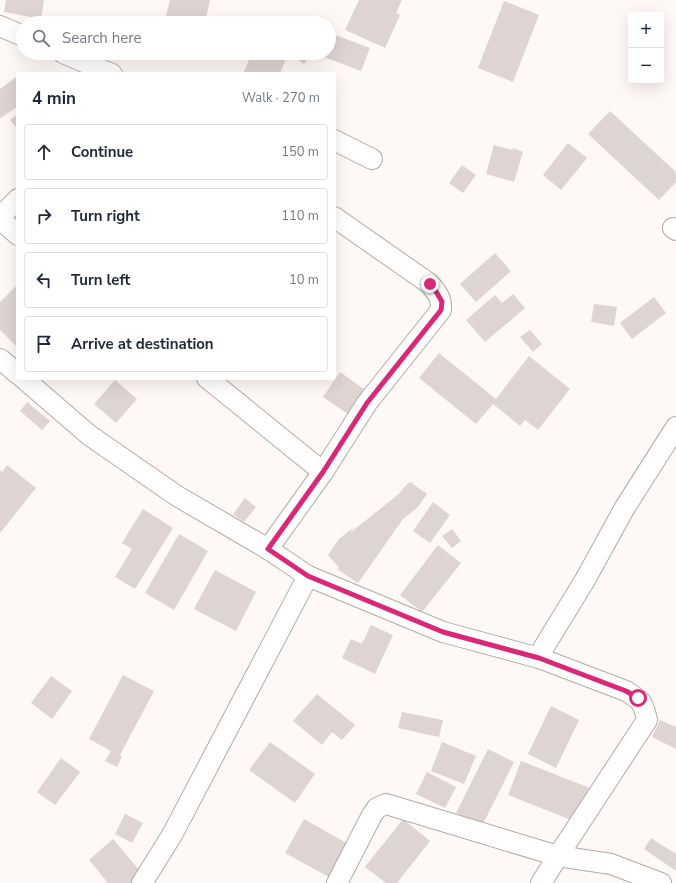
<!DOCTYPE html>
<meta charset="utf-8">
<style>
:root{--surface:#fff;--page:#f2f2f3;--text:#1f2937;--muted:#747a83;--line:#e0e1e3}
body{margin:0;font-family:"Nunito Sans",sans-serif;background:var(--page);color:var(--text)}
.controls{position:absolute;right:12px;top:12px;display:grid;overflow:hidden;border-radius:4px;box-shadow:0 4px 16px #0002}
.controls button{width:36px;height:36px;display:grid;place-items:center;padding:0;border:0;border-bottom:1px solid var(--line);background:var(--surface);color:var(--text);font:20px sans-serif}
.stop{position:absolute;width:12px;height:12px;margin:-9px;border:3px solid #db2777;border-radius:50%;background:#fff}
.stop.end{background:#db2777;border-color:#fff;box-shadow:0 1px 4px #0008}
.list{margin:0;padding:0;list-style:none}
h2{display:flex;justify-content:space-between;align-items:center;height:52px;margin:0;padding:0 16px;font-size:17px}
h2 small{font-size:13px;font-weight:400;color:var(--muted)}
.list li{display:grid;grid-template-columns:26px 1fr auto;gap:12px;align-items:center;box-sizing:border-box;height:56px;margin:0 8px 8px;padding:0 8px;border:1px solid var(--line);border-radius:4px}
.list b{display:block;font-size:15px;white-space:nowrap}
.list em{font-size:13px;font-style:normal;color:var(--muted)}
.icon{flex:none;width:22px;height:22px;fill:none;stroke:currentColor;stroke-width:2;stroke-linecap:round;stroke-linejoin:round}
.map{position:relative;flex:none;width:676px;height:883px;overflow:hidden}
.search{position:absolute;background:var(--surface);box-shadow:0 4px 16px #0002;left:16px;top:16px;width:320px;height:44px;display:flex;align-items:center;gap:10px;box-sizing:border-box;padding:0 14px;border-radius:22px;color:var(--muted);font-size:15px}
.panel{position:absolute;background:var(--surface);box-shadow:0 4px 16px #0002;left:16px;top:72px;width:320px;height:308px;border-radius:4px}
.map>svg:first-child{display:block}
</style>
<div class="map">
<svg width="676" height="883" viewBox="0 0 676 883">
<rect width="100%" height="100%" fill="#fef9f6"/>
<!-- building -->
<g fill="#ded4d1">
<polygon points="6,0 44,0 41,19 4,12"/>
<polygon points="170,0 210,0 205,23 176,23 165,20"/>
<polygon points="359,0 402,0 396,13 400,15 385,48 345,30"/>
<polygon points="504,1 539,15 513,82 478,68"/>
<polygon points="333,34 370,48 361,71 324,57 326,53 329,53 329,44"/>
<polygon points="252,53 288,53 280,74 243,74"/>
<polygon points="289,53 312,53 304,64"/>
<polygon points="16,77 18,79 18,106 1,118 0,117 0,89"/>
<polygon points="610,111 676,172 676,182 659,200 588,134"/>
<polygon points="18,114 18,130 10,120"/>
<polygon points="568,143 587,158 561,190 543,175"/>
<polygon points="494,145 513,150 513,148 523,152 514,182 486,174"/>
<polygon points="462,165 476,175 463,193 449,183"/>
<polygon points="495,253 511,271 476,302 460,284"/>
<polygon points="18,284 18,344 16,346 0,330 0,302"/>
<polygon points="513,294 525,308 485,342 466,320 495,295 502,303"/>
<polygon points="654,297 666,313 632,339 620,323"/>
<polygon points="594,304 617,307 614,326 591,322"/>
<polygon points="530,330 542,344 533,352 520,337"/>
<polygon points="439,353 496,399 529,356 570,389 538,430 525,420 520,426 493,404 476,424 419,378"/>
<polygon points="340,372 372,395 355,419 323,397"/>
<polygon points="115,380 137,399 116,423 94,404"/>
<polygon points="27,402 50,421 42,430 20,411"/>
<polygon points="7,465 36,488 0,533 0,470 2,472"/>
<polygon points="410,482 427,494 418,507 403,519 358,583 337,569 339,568 328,555 339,539 354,527 350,533 400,493 405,486"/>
<polygon points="245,498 256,507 244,522 233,514"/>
<polygon points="433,502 450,515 430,543 413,531"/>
<polygon points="143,509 173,528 135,589 115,577 132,549 122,543"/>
<polygon points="452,529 461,541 452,548 442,536"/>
<polygon points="179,534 208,551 174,610 145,593"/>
<polygon points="438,545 461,563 422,612 400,595"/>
<polygon points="215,570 256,592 236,631 194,609"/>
<polygon points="371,625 393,635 375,674 342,658 351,639 362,644"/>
<polygon points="123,675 154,691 120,755 122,756 117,767 105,761 111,751 89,739"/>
<polygon points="51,676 72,691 52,719 31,703"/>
<polygon points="317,694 355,725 342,740 332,732 322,745 293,721"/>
<polygon points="551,706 579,720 556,768 528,754"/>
<polygon points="402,712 443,720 439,737 398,728"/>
<polygon points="660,720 676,727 676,749 652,737"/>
<polygon points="270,742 315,774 295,803 249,770"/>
<polygon points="442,742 476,756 464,784 431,771"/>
<polygon points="488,749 514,762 482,826 456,813"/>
<polygon points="61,758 80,772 55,805 37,792"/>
<polygon points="521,761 595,790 581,824 508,795"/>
<polygon points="427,772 456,787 445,808 416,794"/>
<polygon points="125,814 143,823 132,843 115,834"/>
<polygon points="304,819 357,849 338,882 285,853"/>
<polygon points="403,819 430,841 397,883 386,883 365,867"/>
<polygon points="651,838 676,854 676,871 644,849"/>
<polygon points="113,839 145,877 137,883 108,883 89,860"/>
</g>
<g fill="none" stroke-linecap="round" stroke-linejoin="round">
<defs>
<g id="minor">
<polyline points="0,26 23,36"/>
<polyline points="63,53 112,74"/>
<polyline points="334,140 372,159"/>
<polyline points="0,217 18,199"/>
<polyline points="0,219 18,235"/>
<polyline points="673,228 676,230"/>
<polyline points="0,359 18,374"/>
<path d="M23 378 89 435 177 496 268 549 308 576 443 632 539 658 626 691C642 701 643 702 647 720L558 856 541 883"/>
<polyline points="207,378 323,472"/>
<path d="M268 549 323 472 367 403 441 310C442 298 437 293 430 284L334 217"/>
<polyline points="539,658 544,647 585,580 624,509 676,427"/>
<polyline points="142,883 172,835 308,576"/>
<polyline points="337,883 372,815 377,808 386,804 558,856 611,864 661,883"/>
</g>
</defs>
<!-- minor casing -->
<use href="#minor" stroke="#b2aaa5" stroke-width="22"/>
<!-- minor -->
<use href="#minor" stroke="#fff" stroke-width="20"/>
</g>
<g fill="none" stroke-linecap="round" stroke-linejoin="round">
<!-- route -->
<polyline stroke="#db2777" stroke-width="5" points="430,284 437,293 442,302 441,310 367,403 323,472 268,549 308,576 443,632 539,658 626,691 638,698"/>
</g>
</svg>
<div class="controls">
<button>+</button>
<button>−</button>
</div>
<div class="stop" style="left:638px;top:698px"></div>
<div class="stop end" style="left:430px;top:284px"></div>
<div class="search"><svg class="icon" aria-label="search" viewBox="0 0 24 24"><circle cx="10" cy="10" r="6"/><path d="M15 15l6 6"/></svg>Search here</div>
<section class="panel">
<h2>4 min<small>Walk · 270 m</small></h2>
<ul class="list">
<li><svg class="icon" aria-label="ahead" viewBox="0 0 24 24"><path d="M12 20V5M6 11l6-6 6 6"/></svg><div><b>Continue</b></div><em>150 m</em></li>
<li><svg class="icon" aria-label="right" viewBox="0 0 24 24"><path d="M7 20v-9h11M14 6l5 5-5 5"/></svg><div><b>Turn right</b></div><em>110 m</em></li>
<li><svg class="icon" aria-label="left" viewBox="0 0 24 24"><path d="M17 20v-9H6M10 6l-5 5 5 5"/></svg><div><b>Turn left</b></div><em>10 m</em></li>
<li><svg class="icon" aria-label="arrive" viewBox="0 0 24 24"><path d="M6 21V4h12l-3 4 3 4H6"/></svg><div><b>Arrive at destination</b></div></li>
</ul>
</section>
</div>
